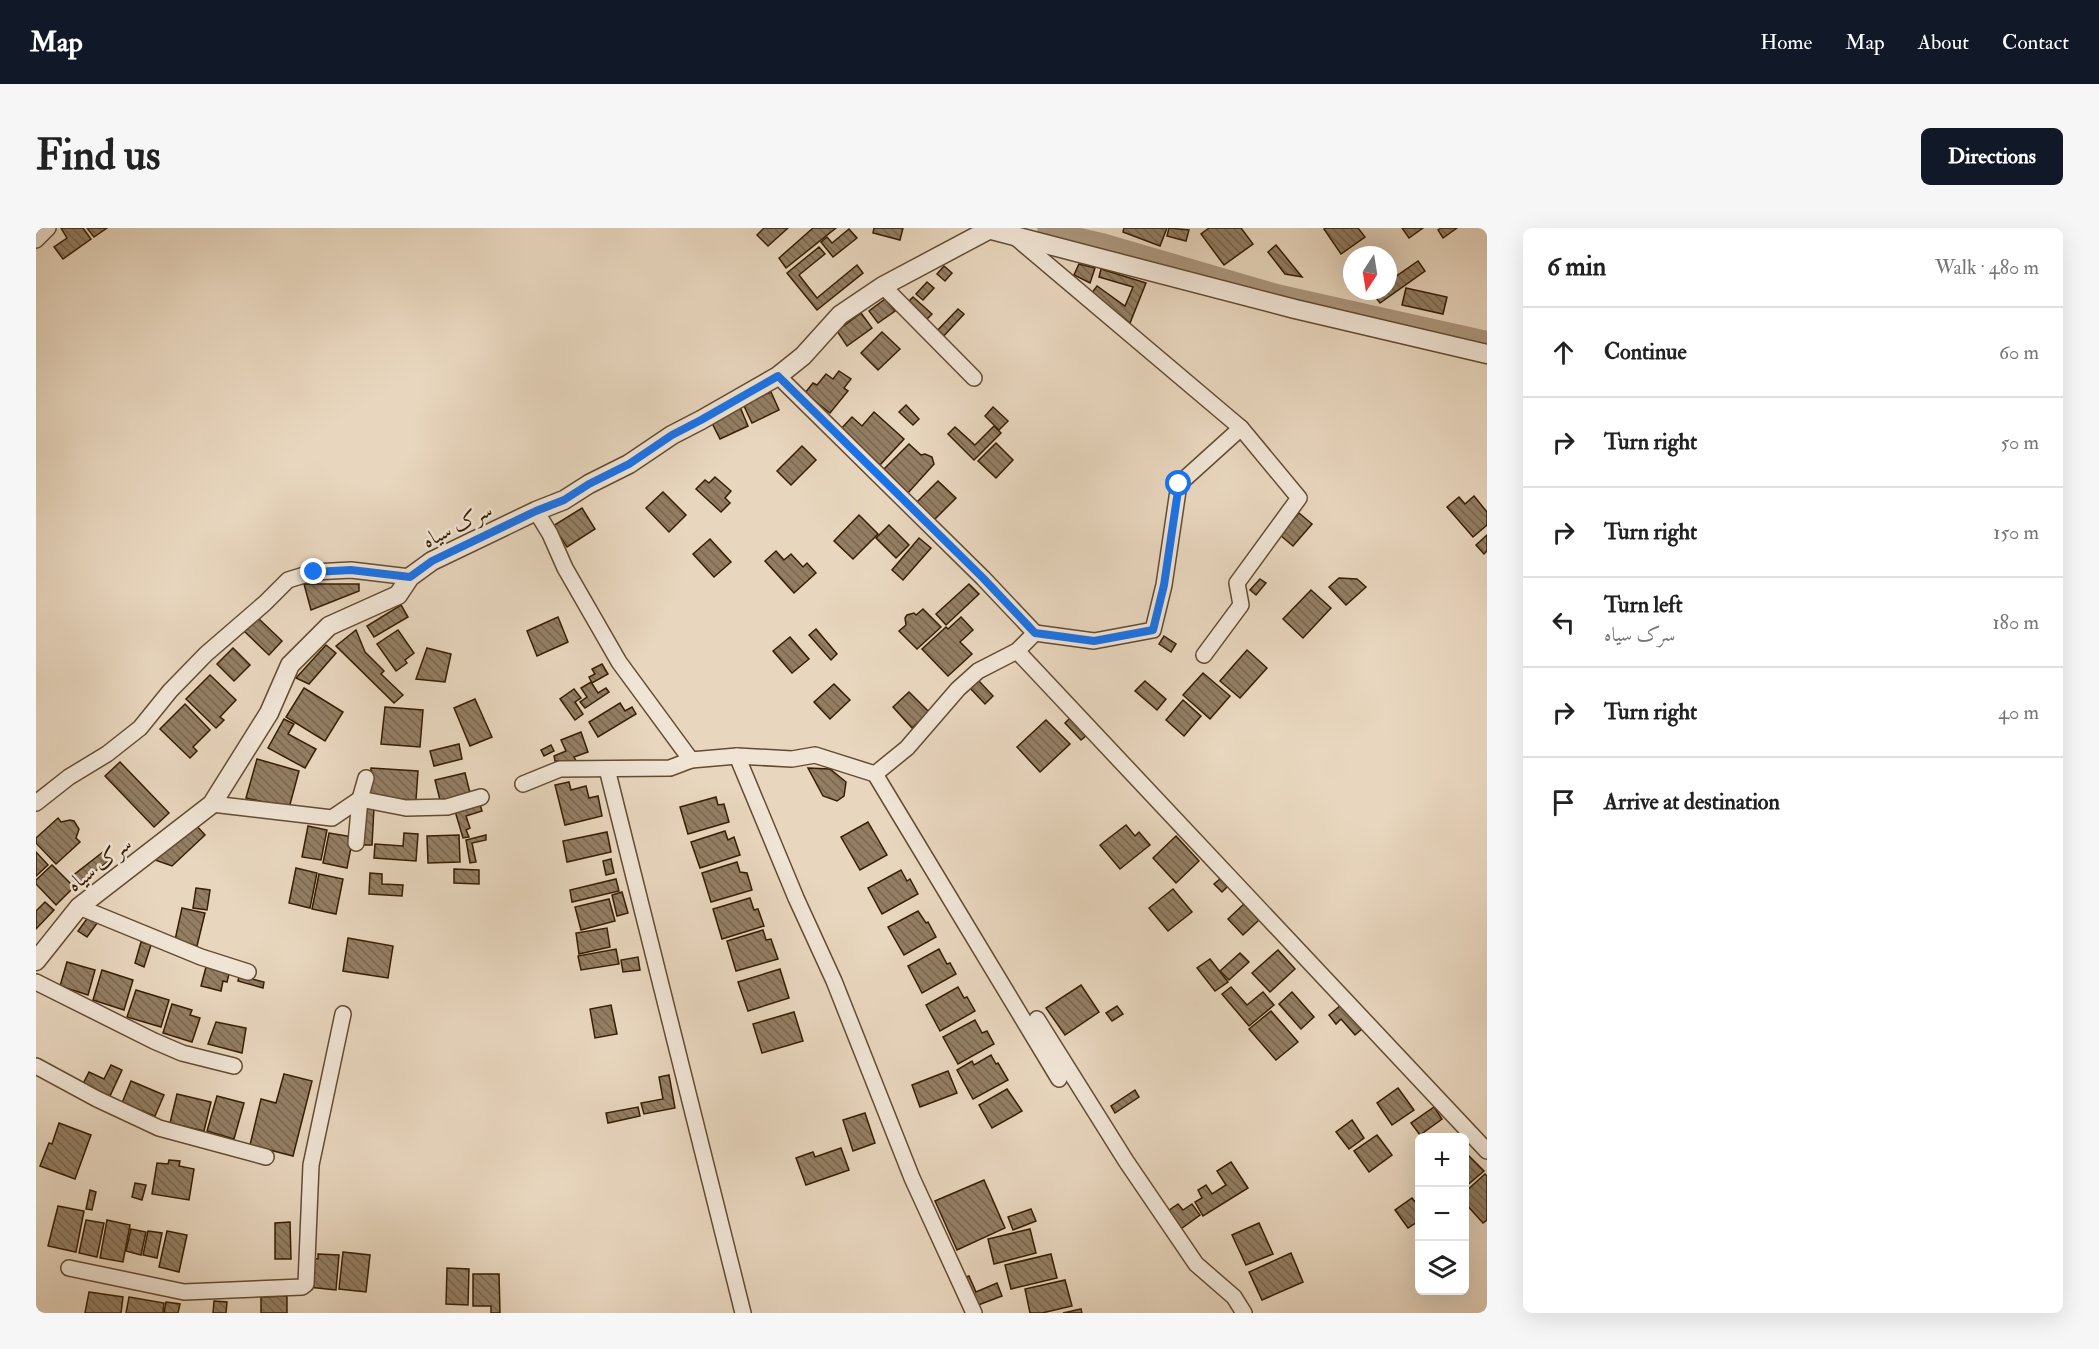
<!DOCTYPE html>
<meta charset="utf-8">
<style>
:root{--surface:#fff;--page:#f6f6f6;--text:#222;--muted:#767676;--line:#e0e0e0;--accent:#111827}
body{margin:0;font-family:"IM FELL Double Pica",Amiri,serif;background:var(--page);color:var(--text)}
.controls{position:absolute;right:18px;bottom:18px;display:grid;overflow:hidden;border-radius:9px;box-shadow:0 6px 24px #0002}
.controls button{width:54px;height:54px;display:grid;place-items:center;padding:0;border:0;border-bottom:2px solid var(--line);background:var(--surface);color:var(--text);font:30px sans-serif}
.compass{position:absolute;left:1307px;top:18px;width:54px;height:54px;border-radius:50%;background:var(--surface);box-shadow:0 6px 24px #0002;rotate:192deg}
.stop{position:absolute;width:18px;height:18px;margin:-14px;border:4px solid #1a73e8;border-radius:50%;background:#fff}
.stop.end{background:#1a73e8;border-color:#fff;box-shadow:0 2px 6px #0008}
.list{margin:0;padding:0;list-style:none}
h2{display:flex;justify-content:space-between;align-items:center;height:78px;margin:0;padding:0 24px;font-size:26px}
h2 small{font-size:20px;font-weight:400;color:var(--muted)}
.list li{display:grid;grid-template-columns:39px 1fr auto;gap:18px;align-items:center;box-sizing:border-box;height:90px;padding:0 24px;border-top:2px solid var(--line)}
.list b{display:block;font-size:22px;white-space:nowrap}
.list p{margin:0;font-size:20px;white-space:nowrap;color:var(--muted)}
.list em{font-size:20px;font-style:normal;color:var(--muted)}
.icon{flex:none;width:33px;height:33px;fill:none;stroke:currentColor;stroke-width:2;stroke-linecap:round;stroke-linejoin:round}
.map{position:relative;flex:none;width:1451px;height:1085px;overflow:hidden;border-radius:9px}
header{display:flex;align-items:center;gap:36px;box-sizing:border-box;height:84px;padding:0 30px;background:var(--accent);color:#fff}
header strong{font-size:28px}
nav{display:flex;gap:33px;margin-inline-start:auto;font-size:21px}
.intro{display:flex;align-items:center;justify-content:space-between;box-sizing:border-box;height:144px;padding:0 36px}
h1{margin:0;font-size:42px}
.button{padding:15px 27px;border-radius:9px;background:var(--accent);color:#fff;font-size:21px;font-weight:700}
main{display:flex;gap:36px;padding:0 36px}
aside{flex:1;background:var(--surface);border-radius:9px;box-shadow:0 6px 24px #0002}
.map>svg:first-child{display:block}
</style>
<header>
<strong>Map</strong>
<nav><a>Home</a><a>Map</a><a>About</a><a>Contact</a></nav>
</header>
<div class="intro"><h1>Find us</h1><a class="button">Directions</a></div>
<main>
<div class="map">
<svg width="1451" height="1085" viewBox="0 0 1451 1085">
<defs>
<pattern id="building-back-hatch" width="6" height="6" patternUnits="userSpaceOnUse" patternTransform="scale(1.5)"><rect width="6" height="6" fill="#937e64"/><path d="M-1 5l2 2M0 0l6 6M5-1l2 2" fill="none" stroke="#796750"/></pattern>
</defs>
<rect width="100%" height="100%" fill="#e8d6be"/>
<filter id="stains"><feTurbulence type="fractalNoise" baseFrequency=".00333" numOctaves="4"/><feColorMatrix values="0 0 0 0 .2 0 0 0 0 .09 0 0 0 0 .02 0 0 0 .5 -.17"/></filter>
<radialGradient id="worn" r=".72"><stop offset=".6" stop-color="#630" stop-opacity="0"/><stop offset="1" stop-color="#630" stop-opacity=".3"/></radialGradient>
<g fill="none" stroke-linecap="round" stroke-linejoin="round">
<!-- canal -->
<polyline stroke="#ac977e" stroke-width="16" points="1009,0 1066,13 1241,64 1451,111"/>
</g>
<!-- building -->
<g fill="url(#building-back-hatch)" stroke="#371e02" stroke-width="1.5">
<polygon points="25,0 47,0 55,11 27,31 18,19 31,10"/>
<polygon points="51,0 71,0 58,9"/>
<polygon points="728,0 752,0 732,18 721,7"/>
<polygon points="777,0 800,0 750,40 743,30"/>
<polygon points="838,0 867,0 864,12 837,5"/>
<polygon points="1088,0 1131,0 1124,18 1087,4"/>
<polygon points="1133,0 1153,2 1150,13 1131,8"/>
<polygon points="1173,0 1205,0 1217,16 1188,37 1165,6"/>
<polygon points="1290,0 1322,0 1329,9 1305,26 1288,1"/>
<polygon points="1366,0 1387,0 1373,10"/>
<polygon points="1405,0 1421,0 1407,10 1402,2"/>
<polygon points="813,1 821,10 797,29 785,14 791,9 796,15"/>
<polygon points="1240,17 1266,49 1249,46 1232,24"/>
<polygon points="783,19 789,26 763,47 781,70 821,37 827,45 781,82 751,45"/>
<polygon points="1382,33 1389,43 1344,75 1335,63 1352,63 1352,54"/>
<polygon points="1043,36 1059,40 1054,55 1038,47"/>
<polygon points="908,38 916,45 909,53 901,46"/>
<polygon points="1065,41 1110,55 1094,95 1055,66 1061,58 1089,78 1097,59 1063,49"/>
<polygon points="891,54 898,60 887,72 880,66"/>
<polygon points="1370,60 1411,69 1407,86 1366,77"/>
<polygon points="877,69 896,86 888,94 869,77"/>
<polygon points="849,71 859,83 842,95 833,83"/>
<polygon points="922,81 928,86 905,111 898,106"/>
<polygon points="825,85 836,100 811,118 801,103"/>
<polygon points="846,104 864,121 842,142 825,125"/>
<polygon points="803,143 815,151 808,160 812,163 794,185 769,165 777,155 781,157 790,146 797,151"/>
<polygon points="735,164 743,182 716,195 707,176"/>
<polygon points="870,177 883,191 877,197 863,184"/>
<polygon points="704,179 712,198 684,211 675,193"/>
<polygon points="957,179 972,193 963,202 949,188"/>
<polygon points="838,184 868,211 844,237 804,202 816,189 826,198"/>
<polygon points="958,198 965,205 938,232 912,206 919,199 939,217"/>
<polygon points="960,215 977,232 960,250 942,233"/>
<polygon points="873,216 885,227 889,226 896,229 898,236 872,265 848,241"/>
<polygon points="766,218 780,232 755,257 741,243"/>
<polygon points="679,249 695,263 689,270 694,275 685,284 660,261 669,252 673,255"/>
<polygon points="902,253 920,270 898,292 880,275"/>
<polygon points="627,264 650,287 633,304 610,280"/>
<polygon points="1438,268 1451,284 1451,297 1437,309 1411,279 1423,269 1429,276"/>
<polygon points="546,280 559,301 531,319 517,298"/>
<polygon points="1263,285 1276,296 1257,318 1244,307"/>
<polygon points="823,287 842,306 817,331 798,313"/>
<polygon points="853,297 873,317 860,330 840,310"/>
<polygon points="1451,307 1451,323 1448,326 1440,317"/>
<polygon points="883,310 895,320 867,352 856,342"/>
<polygon points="674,311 695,334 678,349 657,326"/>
<polygon points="740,323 748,332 755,326 767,339 771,335 780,345 758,365 729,333"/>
<polygon points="1303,350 1321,351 1330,359 1310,377 1293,359"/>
<polygon points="1224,351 1230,355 1220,367 1214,362"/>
<polygon points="268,356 323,356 323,363 275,382"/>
<polygon points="933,356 943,366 910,397 900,386"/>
<polygon points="1275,362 1295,380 1267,410 1247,391"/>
<polygon points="365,377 372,389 338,409 331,398"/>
<polygon points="887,381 905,399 881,421 863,403 870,397 869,390 871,387 878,385 880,387"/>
<polygon points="522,389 532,414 501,428 491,403"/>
<polygon points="925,389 937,402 924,414 936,426 912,448 886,421 910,399 912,401"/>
<polygon points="222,390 246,413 233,427 208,403"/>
<polygon points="780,401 801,426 795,432 773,407"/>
<polygon points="320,402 329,424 348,443 345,446 367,467 358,475 300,418"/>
<polygon points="362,402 378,425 369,432 371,435 360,443 341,416"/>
<polygon points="1128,408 1140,416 1135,424 1123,416"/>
<polygon points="754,409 773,431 756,445 737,423"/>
<polygon points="290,417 300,425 273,456 260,450"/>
<polygon points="197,420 214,437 198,453 181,436"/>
<polygon points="391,420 415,426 409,454 380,451"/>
<polygon points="1211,422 1231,440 1204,470 1184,453"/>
<polygon points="566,436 572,446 556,455 553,449 559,446 556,441"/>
<polygon points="1167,445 1194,468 1174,491 1147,467"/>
<polygon points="174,447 200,472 184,489 188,492 180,500 150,471"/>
<polygon points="942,452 957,468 949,476 934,460"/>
<polygon points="1109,453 1130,471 1121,482 1099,463"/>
<polygon points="555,454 562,465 570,460 573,464 549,480 544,474 551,469 545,460"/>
<polygon points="798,456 814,472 794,491 778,474"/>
<polygon points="268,460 307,484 289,513 250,489"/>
<polygon points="538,461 545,470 539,474 547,486 539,492 524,471"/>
<polygon points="873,464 893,484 876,500 857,479"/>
<polygon points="439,471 456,509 434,518 418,480"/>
<polygon points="1147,472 1165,488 1148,508 1130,492"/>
<polygon points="584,475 589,483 596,479 600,486 562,509 553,494"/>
<polygon points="149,476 174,502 157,519 161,523 154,530 124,501"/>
<polygon points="349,479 387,482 384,519 345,516"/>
<polygon points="1035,489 1051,507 1045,512 1029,495"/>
<polygon points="248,491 258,496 252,506 280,521 269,540 232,520"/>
<polygon points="1010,492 1034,516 1004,544 981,519"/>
<polygon points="545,504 552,524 538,529 540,533 519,533 518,528 530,523 525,512"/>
<polygon points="423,516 426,531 398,538 394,523"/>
<polygon points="515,517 518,523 508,528 505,522"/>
<polygon points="221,531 263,543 253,580 210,570"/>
<polygon points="84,534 133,585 118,599 69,548"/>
<polygon points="335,540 382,543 380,572 333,570"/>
<polygon points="772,540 794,541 810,554 808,568 801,573 787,568"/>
<polygon points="429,545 435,569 405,576 399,552"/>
<polygon points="533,554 535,562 550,558 553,570 562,568 566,588 529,597 519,557"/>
<polygon points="680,569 682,577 688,576 693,594 652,606 644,579"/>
<polygon points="444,576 446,583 430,588 434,600 430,602 433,609 427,610 419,583"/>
<polygon points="327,578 338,579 336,617 325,617"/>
<polygon points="22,590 25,594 34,592 38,593 43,601 40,610 44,614 20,636 0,615 0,610"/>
<polygon points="832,594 851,627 824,642 805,609"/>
<polygon points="158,595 169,607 136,638 119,632"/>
<polygon points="1090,597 1099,608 1103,604 1114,617 1084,641 1064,617"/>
<polygon points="272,598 291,602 285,632 266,629"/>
<polygon points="689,603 692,612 698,609 704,627 664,640 655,614"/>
<polygon points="571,604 575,624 531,634 527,613"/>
<polygon points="293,605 317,609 311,640 287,635"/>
<polygon points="368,605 382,606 380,633 338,630 339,616 367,618"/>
<polygon points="423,607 424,634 392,635 391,608"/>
<polygon points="450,607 450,612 436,615 440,634 434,635 430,612"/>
<polygon points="1140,608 1163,633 1140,655 1117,630"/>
<polygon points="0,624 12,637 0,648"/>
<polygon points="67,624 74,632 41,657 35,649"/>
<polygon points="575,631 578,645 570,647 567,633"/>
<polygon points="701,634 704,644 711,645 716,662 675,674 666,645"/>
<polygon points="16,637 38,659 20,677 0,656 0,652"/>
<polygon points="260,640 281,645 274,680 253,675"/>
<polygon points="418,641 443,642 443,656 418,655"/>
<polygon points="865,642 871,653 874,651 882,666 846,686 832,660"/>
<polygon points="334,645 346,646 346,656 367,657 366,668 333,666"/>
<polygon points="283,646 307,651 300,686 276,681"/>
<polygon points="1185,650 1192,658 1186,664 1178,656"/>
<polygon points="580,651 583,663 536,674 534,662"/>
<polygon points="160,660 174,662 171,682 157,680"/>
<polygon points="1137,661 1156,684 1132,703 1113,680"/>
<polygon points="586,664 592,685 581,688 576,667"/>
<polygon points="714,670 718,682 722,681 728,698 686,711 677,681"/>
<polygon points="573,671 579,693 545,702 539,679"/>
<polygon points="9,674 18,682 0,701 0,683"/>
<polygon points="1208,676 1223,692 1207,707 1192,691"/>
<polygon points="146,680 169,685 161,718 139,712"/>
<polygon points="882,683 890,695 892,694 900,709 868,727 852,699"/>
<polygon points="53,688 62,694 51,709 42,703"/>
<polygon points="571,700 574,719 543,726 540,705"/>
<polygon points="727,702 730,712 735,711 742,731 700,743 691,713"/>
<polygon points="312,710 357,718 352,750 307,743"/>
<polygon points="105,714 115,717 108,739 99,735"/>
<polygon points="580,721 583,736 545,742 542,728"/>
<polygon points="903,721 911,736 914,735 920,746 886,765 872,738"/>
<polygon points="1242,722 1259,741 1234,764 1216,745"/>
<polygon points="1204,725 1213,734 1193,752 1184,743"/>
<polygon points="602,729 604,742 587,744 585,732"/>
<polygon points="1174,731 1192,754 1179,763 1161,740"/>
<polygon points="31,734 59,742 52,767 24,758"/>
<polygon points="170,739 193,746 191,754 187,753 185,763 165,758"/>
<polygon points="744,741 753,770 712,783 702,754"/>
<polygon points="66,742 97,752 88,782 57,772"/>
<polygon points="203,748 228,754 227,760 202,753"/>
<polygon points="1045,757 1063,784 1029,807 1010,780"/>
<polygon points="922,759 928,770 931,769 939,783 904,803 890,777"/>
<polygon points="1195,759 1211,777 1227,764 1238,777 1213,798 1186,766"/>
<polygon points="100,762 133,772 125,799 91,789"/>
<polygon points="1256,764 1278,789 1265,801 1243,776"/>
<polygon points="136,776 156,782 154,787 164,790 156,814 127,805"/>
<polygon points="575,777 581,806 559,810 554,781"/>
<polygon points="1305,777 1326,801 1319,807 1305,791 1300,796 1293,787"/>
<polygon points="1081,778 1087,786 1076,793 1070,785"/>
<polygon points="1235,783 1262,814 1240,832 1213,801"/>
<polygon points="758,784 767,813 726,825 717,796"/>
<polygon points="939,792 946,805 951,803 958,816 922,836 907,809"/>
<polygon points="180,794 210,800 206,825 172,816"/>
<polygon points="955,827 960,836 962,835 972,852 937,871 921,842 936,833 938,837"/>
<polygon points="75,837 86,842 74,868 47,856 53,844 68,851"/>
<polygon points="912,843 921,865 884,879 876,857"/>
<polygon points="248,846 276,853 257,928 214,917 225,871 240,875"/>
<polygon points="633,847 639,880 608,886 605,875 627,871 623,849"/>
<polygon points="95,853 128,867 119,888 86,875"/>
<polygon points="1362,860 1378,882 1356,897 1341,875"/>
<polygon points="971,861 986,883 956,900 943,877"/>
<polygon points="1099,862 1103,869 1079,885 1075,878"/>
<polygon points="141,866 175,874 168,903 134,895"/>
<polygon points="181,868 208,875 198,911 171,903"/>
<polygon points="602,879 604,888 572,895 570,885"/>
<polygon points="1398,879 1406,891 1384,907 1375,895"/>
<polygon points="829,885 839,915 817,923 807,892"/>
<polygon points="1316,892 1328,910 1313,921 1300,904"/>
<polygon points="23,895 55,907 39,951 4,938 13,915 16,916"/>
<polygon points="1341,907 1356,927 1333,944 1318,923"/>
<polygon points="805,920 813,942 770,957 760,930 777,924 779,929"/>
<polygon points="1428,923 1448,943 1428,960"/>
<polygon points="133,932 144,933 143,938 158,941 153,972 116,966 121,935 132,936"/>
<polygon points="1195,934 1212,960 1167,988 1159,974 1166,970 1162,962 1170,957 1176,966 1190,957 1181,943"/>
<polygon points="1449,946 1451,948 1451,992 1447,995 1428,974 1428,965"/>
<polygon points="948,952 969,1000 921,1022 899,973"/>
<polygon points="99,955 110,957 106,972 96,969"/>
<polygon points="54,962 60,964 56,982 50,981"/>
<polygon points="1376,970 1384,980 1384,992 1372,1000 1359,982"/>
<polygon points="1142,976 1147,982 1156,976 1164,987 1142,1003 1129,985"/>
<polygon points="22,978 48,983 40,1024 12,1018"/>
<polygon points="995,981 1000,993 977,1002 972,989"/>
<polygon points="50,992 68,995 61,1029 43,1025"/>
<polygon points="71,992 94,997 87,1034 64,1030"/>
<polygon points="254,994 255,1031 239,1031 239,995"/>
<polygon points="1223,995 1237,1026 1210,1037 1196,1007"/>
<polygon points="95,1001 110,1004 105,1027 90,1023"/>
<polygon points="994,1001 1000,1025 958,1036 952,1011"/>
<polygon points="112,1003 126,1005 121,1030 107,1027"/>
<polygon points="131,1003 151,1007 143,1044 123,1039"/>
<polygon points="307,1024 334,1027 330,1064 303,1061"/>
<polygon points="1255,1025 1267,1054 1226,1072 1213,1044"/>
<polygon points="282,1026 303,1027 300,1062 272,1059 275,1030 282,1031"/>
<polygon points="1015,1026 1021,1050 975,1061 969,1037"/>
<polygon points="411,1040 433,1041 432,1077 410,1076"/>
<polygon points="437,1046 463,1046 464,1085 455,1085 455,1078 437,1078"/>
<polygon points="933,1048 940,1064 961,1055 966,1068 937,1079 925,1051"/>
<polygon points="1029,1052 1036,1078 1006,1085 994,1085 989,1061"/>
<polygon points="53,1064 87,1069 85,1085 49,1085"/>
<polygon points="251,1068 251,1085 225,1085 225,1069"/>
<polygon points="93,1069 128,1075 127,1085 90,1085"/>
<polygon points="178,1073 191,1074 190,1085 177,1085"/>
<polygon points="130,1074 144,1076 142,1085 128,1085"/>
<polygon points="1045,1081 1046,1085 1027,1085"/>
</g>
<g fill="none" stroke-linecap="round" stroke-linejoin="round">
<defs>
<g id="minor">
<polyline points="979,9 1205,200 1263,270 1201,355 1205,377 1168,427"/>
<polyline points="0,12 12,0"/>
<polyline points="847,58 938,150"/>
<polyline points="742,148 947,350 999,405 981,423 942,443 922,461 871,520 839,546"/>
<polyline points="500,283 514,306 529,340 583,434 655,532 701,528 756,531 779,527 839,546 1023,851"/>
<polyline points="999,405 1058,413 1117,402 1128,357 1143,256 1205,200"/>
<polyline points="981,423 1451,923"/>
<polyline points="701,528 760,670 798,753 876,950 938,1085"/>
<polyline points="571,541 707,1085"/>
<polyline points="487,556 524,541 634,540 655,532"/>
<polyline points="0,575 33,549 71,526 104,500 134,463 170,426 229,375 252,352 278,344 315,342 374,349"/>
<polyline points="176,576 296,590 324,571 370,580 411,579 445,569"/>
<polyline points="320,615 324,571 330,550"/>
<polyline points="43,679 165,729 212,744"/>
<polyline points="0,754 118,813 146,825 198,838"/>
<polyline points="1001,791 1090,933 1160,1036 1198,1069 1208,1085"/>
<polyline points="0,838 61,871 123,900 230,929"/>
<polyline points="33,1040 148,1064 266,1059 270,1056 275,937 307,786"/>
</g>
<g id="tertiary">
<polyline points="948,0 1259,81 1451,126"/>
<polyline points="0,733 43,679 176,576 233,485 254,437 293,398 362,367 374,349 396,333 500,283 528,272 553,256 593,236 636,207 665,192 742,148 767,128 804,87 847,58 956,0"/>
</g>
</defs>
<!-- minor casing -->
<use href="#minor" stroke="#634c31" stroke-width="18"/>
<!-- tertiary casing -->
<use href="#tertiary" stroke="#634c31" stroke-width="21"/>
<!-- minor -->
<use href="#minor" stroke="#f0e4d5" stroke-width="15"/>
<!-- tertiary -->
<use href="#tertiary" stroke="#f0e4d5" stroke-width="18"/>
</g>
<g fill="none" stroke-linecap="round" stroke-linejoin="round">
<!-- route -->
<polyline stroke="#1a73e8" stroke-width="8" points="278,344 315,342 374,349 396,333 500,283 528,272 553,256 593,236 636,207 665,192 742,148 947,350 999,405 1058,413 1117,402 1128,357 1143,256"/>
</g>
<g text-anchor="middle" stroke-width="5" stroke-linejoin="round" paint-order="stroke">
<!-- street labels -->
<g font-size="21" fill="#371e02" stroke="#f0e4d5">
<text transform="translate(421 297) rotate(-27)" y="7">سرک سیاه</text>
<text transform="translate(63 636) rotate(-38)" y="7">سرک سیاه</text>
</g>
</g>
<rect width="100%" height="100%" filter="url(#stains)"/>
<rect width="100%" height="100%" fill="url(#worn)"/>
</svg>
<div class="controls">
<button>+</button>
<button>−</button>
<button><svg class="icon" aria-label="layers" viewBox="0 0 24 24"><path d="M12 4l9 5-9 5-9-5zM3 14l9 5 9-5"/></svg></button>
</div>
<svg class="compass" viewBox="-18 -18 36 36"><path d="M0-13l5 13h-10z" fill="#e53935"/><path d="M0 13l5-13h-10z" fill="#767676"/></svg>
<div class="stop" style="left:1143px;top:256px"></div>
<div class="stop end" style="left:278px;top:344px"></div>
</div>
<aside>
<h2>6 min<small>Walk · 480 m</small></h2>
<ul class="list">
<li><svg class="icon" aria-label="ahead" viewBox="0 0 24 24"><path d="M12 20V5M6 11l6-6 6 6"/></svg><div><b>Continue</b></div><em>60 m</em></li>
<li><svg class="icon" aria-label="right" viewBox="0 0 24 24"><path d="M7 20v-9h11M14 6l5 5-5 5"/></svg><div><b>Turn right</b></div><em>50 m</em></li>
<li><svg class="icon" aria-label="right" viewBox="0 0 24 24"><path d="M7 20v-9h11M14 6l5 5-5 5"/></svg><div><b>Turn right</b></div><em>150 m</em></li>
<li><svg class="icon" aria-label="left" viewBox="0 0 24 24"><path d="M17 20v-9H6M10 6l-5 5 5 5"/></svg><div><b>Turn left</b><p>سرک سیاه</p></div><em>180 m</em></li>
<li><svg class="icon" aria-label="right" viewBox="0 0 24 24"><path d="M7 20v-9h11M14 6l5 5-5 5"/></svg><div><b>Turn right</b></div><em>40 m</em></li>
<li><svg class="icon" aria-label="arrive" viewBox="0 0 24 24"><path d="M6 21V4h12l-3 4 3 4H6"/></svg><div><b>Arrive at destination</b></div></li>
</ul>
</aside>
</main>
